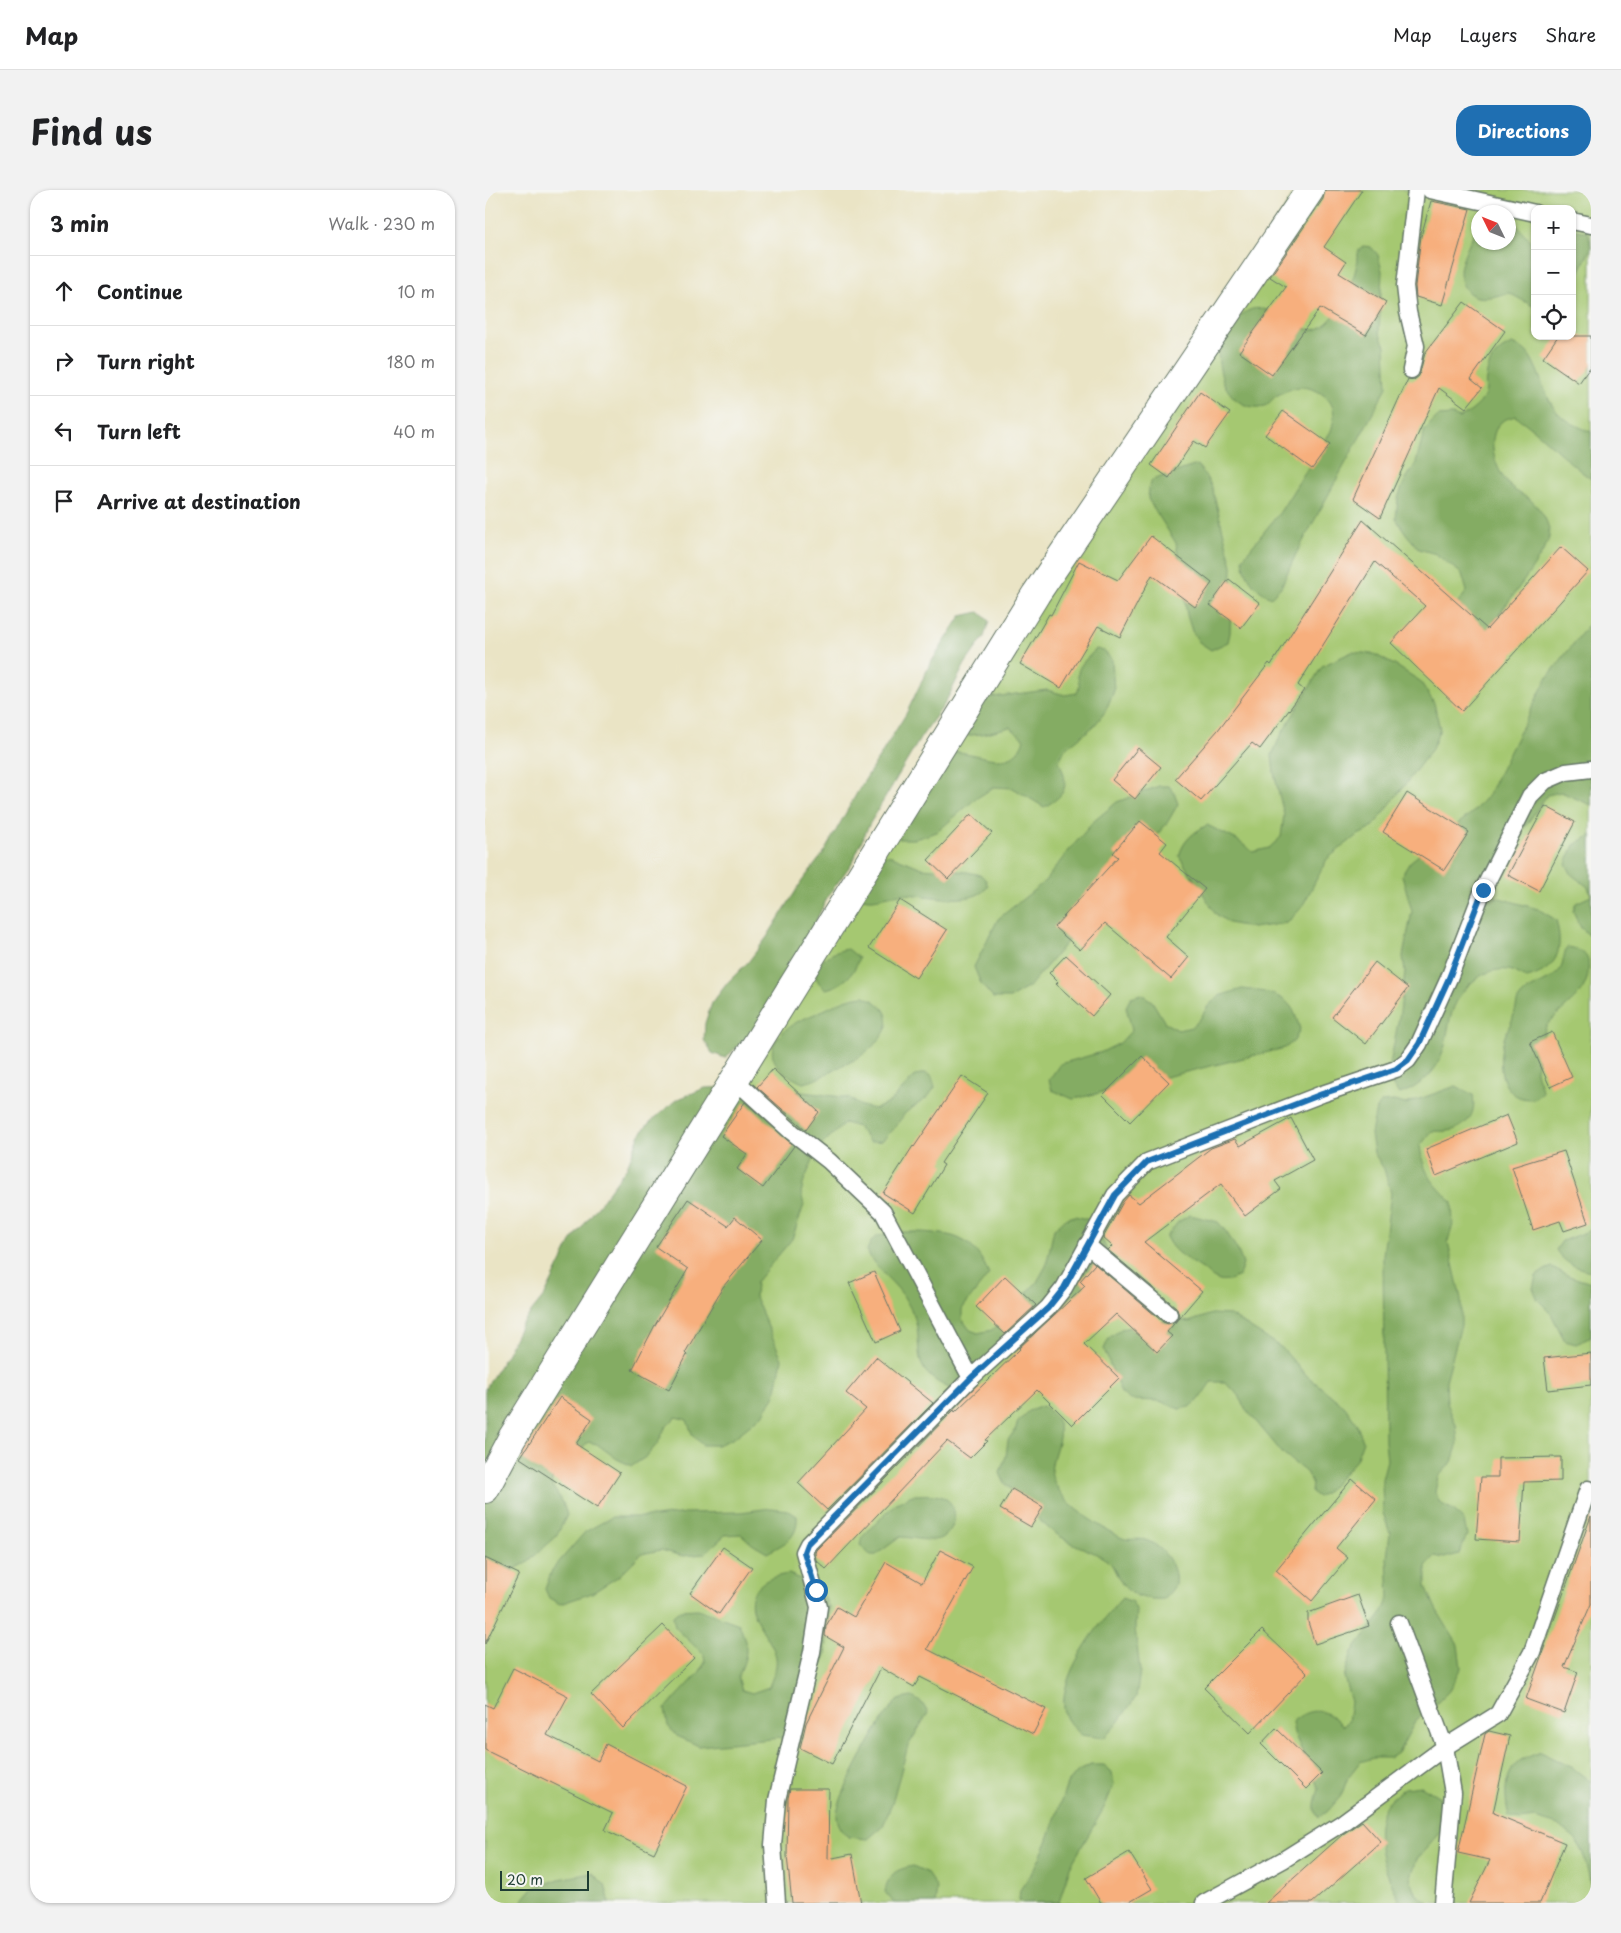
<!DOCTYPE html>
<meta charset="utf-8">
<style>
:root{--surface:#fff;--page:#f2f2f2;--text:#202124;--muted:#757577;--line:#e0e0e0;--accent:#1f6fb2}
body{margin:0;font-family:"Playpen Sans",sans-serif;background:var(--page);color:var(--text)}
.controls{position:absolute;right:15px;top:15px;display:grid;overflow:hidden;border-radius:10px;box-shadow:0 1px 4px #0004}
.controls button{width:45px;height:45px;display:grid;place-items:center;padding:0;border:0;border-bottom:1px solid var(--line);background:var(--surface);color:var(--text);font:25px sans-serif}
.compass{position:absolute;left:986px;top:15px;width:45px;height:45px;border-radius:50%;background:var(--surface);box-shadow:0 1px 4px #0004;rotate:313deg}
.scale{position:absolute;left:15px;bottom:12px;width:89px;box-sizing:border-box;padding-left:5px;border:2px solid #1f3d34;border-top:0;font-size:14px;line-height:18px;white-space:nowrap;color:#1f3d34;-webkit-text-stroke:4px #f6f6f2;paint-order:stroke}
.stop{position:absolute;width:15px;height:15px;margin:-11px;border:4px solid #1f6fb2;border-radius:50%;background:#fff}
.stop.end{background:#1f6fb2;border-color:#fff;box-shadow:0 1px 5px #0008}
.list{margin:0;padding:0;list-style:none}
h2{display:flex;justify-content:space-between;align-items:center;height:65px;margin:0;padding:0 20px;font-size:21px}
h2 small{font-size:16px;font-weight:400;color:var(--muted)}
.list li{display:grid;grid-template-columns:32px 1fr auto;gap:15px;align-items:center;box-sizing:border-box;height:70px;padding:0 20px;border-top:1px solid var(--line)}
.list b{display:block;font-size:19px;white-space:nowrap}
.list em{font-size:16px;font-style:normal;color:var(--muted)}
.icon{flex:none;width:28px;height:28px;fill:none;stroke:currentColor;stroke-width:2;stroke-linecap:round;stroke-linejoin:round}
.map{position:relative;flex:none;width:1106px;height:1713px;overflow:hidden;border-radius:20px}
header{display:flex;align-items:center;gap:30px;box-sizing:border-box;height:70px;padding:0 25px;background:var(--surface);border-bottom:1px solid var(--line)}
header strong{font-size:24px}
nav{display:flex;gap:28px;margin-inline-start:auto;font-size:18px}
.intro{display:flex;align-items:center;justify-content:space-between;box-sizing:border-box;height:120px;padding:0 30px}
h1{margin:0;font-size:35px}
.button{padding:12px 22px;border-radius:20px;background:var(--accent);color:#fff;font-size:18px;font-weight:700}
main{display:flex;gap:30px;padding:0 30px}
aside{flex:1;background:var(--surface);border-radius:20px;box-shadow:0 1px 4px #0004}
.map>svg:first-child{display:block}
</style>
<header>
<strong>Map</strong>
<nav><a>Map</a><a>Layers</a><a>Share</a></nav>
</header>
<div class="intro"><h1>Find us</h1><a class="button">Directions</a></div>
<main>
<aside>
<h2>3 min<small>Walk · 230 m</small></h2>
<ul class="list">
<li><svg class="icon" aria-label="ahead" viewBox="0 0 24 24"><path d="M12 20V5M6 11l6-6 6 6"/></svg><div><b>Continue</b></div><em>10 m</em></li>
<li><svg class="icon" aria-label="right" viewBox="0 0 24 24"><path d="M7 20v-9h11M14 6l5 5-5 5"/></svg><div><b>Turn right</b></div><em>180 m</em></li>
<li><svg class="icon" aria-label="left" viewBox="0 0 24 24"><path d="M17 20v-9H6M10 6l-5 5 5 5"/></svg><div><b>Turn left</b></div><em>40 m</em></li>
<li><svg class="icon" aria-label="arrive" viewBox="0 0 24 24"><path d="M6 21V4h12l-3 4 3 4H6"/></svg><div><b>Arrive at destination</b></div></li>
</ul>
</aside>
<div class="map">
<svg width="1106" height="1713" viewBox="0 0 1106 1713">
<rect width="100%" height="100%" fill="#f6f6f2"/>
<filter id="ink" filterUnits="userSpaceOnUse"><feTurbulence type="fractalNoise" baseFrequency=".02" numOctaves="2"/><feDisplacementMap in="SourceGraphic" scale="10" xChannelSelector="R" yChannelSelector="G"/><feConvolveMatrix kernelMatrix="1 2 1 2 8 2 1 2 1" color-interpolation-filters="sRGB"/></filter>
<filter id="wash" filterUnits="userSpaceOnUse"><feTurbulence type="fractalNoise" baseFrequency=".0096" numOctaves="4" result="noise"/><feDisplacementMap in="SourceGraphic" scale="20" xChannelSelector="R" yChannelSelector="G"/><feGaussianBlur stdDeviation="1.12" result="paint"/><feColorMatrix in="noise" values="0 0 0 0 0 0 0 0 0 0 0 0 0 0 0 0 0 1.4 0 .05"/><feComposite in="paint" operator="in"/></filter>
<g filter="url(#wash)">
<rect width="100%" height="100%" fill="#eae4c5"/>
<!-- green -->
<path fill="#a5c871" stroke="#628252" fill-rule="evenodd" d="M811 0H1106V1713H0V1299ZM1050 19H1087V146H1050ZM994 22H1024V52H994Z"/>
<!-- forest -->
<g fill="#84ac63" stroke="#52744c">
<path d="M1024 29C1034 35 1039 46 1050 53V117L1024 103C1014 105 999 110 989 106 977 101 973 86 976 75 979 64 985 53 989 42L993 38 994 52H1024Z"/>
<polygon points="1091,40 1103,42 1106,58 1087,97 1087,42"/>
<path d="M878 56 886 57 893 65 897 81 894 142 900 156 902 197 810 366 796 397 786 407C770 400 759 386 758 368L795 322 846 241C848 234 850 227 848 219 845 204 823 194 809 198 803 200 796 203 791 206 787 209 784 214 780 216 760 221 745 208 738 191 734 178 731 163 736 150 738 144 745 137 750 132 773 103 791 128 816 137 820 138 824 140 827 140 849 139 867 96 871 78 872 73 872 67 872 63Z"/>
<path d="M1027 154C1031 156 1035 157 1038 159 1053 169 1058 208 1073 223 1082 232 1094 237 1106 242V289C1079 270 1058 244 1030 226 1025 228 1019 229 1016 232 999 249 1011 283 1027 298 1031 302 1038 305 1043 308 1054 317 1066 332 1064 347 1063 363 998 445 984 464L970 417 982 401 977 384 951 364 934 359 922 345 911 329 913 308 919 292 931 273 940 239 953 226 967 225 975 228C985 223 1000 212 1001 200 1001 197 1000 193 1001 189 1003 170 1011 161 1027 154Z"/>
<polygon points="712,275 718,282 727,297 747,376 745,443 743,452 726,460 714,452 707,441 702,425 691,353 663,309 664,299 667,290"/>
<polygon points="494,422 504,431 499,447 480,474 459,515 436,547 384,635 367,673 343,706 305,784 264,846 240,868 227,863 219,850 220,833 227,813 243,792 264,771 282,747 317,691 338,664 373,601 421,524 445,474 476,426"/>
<path d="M1106 431V615L1076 602 1062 605 1007 685V698L1011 707 1053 719 1071 730C1079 759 1073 780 1042 788 1036 786 1030 781 1024 780 997 776 972 801 966 826 962 839 962 854 956 867 949 885 932 898 915 904L909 898 903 885 915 822 920 782 918 766 927 721 917 685 925 672 988 622 1003 605 1062 488Z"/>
<path d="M611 459 619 461 627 470 629 501 620 522 609 536 580 559 574 571C584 595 583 604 559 617L528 598 509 597 489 610 452 642 430 649H414L442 563C453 563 464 561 474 562 498 565 530 582 539 549L525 537 497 544 456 548 451 544 455 532 464 524 500 508 562 500 580 505 592 503C597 492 592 492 593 483 594 474 606 465 611 459Z"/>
<path d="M867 462 889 464 913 477 935 491 949 513 955 539 947 559 887 638 871 646 842 669 817 717 802 733 768 738 744 733 731 724 694 666C699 649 708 643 722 635L752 650 768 662 784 658 796 647 799 625 789 583 787 565 795 547 837 476Z"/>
<polygon points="674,596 684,596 689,603 693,614 682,633 544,797 525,808 508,808 496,794 489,777 513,729 559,692 581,664 609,631 632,612"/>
<polygon points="1106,645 1106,747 1096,738 1088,721 1091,713 1106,706 1103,697 1087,685 1081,674 1089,655"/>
<path d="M386 664 407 666 437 678 482 682 496 685 500 689 503 696C489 718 439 704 418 704 409 704 390 710 384 709 380 709 376 707 373 705Z"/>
<path d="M1082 757C1090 758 1100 761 1103 770 1106 802 1088 808 1069 828 1066 831 1061 835 1060 839 1058 846 1051 875 1051 881 1052 889 1057 895 1057 903L1049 909C1045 909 1038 909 1034 907 1013 898 1013 868 1019 849 1021 841 1027 833 1029 824 1031 820 1031 814 1033 810 1040 797 1061 794 1071 784 1080 777 1077 767 1082 757Z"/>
<path d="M363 759 374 768C369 785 358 795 341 799 316 782 343 761 363 759Z"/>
<path d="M757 799C774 801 798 802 808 820 811 826 813 833 815 839L809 851 800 858 602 906 588 909 567 900 564 890 575 874 617 862 635 853 647 840 641 817 646 807 656 804 667 811 680 833 693 840 707 837 715 829 723 816 734 806Z"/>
<path d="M379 806C422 824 398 852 371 869 364 873 356 876 350 879 339 885 330 891 318 893 290 881 273 860 304 837 312 831 323 827 332 823 351 815 358 808 379 806Z"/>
<polygon points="441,883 447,887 450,897 443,907 420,923 410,938 397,951 385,952 373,937 360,933 333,958 319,991 316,1003 319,1015 307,1049 271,1092 270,1107 297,1169 290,1205 278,1225 249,1248 233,1255 217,1255 207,1244 202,1230 191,1227 180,1238 173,1253 162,1266 147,1276 132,1269 112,1254 103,1252 68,1287 66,1294 78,1313 82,1325 71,1347 41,1373 0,1395 0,1199 20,1167 36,1135 60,1105 86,1052 142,977 154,946 164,933 191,910 220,898 264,896 334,904 364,908 376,916 390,919 404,913 431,885"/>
<path d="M971 896 988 905C991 922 985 934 968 940 962 942 953 941 947 941L935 956C939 987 948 991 967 1013L968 1034 963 1052 976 1109V1135L961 1191 962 1213 971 1235 973 1253 967 1272 953 1287 950 1302 955 1313 970 1321 979 1331 982 1345 974 1364 959 1368 950 1366 941 1376V1396L951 1419 973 1455 976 1478 964 1501 946 1519 931 1530 913 1563 905 1568H888L875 1572 863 1587 856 1606 842 1622 833 1627C827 1618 831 1609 834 1599L809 1543 807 1532C825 1516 842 1518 858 1536L863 1532 866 1512 859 1487 867 1462 898 1422 904 1407 902 1368 905 1343 898 1323 897 1289 902 1270 900 1252 898 1065 906 1003 899 979 889 963 886 944 891 919 897 912 909 911 920 914Z"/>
<path d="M705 1025 733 1032 742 1043 753 1061 758 1074 754 1086C747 1089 740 1094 732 1090 726 1088 721 1081 716 1078 700 1067 690 1065 681 1047L693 1032Z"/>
<path d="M590 1026 608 1031 622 1060 597 1106 481 1197 470 1201C458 1195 446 1190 439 1179 431 1165 435 1147 431 1133 430 1126 425 1118 422 1112 412 1092 388 1079 382 1060 384 1056 387 1049 391 1047 405 1039 461 1041 475 1049 490 1056 498 1070 504 1084L477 1119V1129L485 1140 493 1143 507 1140 552 1092 561 1076 569 1039 580 1029Z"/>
<path d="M1106 1040V1081C1091 1078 1079 1073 1071 1060L1077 1051Z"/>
<polygon points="1067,1077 1084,1086 1106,1093 1106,1147 1091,1154 1080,1151 1065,1122 1053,1110 1048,1098 1051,1086 1060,1080"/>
<polygon points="727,1124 745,1125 797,1158 820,1184 860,1217 871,1233 878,1251 871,1270 844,1300 833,1307 826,1302 827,1293 821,1282 799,1265 759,1217 754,1205 739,1192 726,1192 713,1211 704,1217 694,1219 675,1211 645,1210 636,1203 619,1159 624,1148 636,1139 690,1129 704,1132"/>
<path d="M558 1216C562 1219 566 1223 569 1226 584 1246 563 1265 567 1286 569 1294 579 1309 586 1315 601 1328 619 1339 637 1348 644 1351 653 1348 660 1350 677 1355 693 1376 690 1394 689 1399 682 1405 679 1409 657 1410 642 1406 632 1385 629 1380 628 1375 624 1372 612 1362 597 1359 583 1351 557 1338 539 1313 519 1292L515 1283 521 1266 523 1250 530 1240 533 1232 544 1221Z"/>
<path d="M427 1305C437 1305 453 1303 461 1309 475 1318 470 1341 457 1348 446 1353 427 1347 415 1347L391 1365H385L375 1355 377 1347 410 1314Z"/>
<path d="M286 1318 302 1320 312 1326C313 1349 300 1353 282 1363L267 1354 256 1344 240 1345 219 1364 198 1366 176 1360 156 1364 134 1386 107 1403 75 1414 64 1408 60 1399 67 1380 100 1342 127 1327H170L201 1323 256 1322Z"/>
<path d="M304 1384 330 1395 337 1402 344 1417 341 1465 315 1531 297 1548 214 1556 192 1546 183 1536 180 1519 214 1483 220 1472 219 1465 190 1437 188 1426 195 1420 213 1419 254 1434C264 1458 263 1464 253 1487L257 1500 267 1503 284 1497C287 1488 293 1477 291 1467 287 1445 252 1419 273 1397 282 1388 291 1386 304 1384Z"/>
<path d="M637 1408 647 1412 651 1419 650 1438 655 1481 651 1507 631 1535 619 1548 596 1545C592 1540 583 1533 581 1527 568 1490 614 1434 637 1408Z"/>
<path d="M427 1507 437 1513 443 1523 423 1556 407 1613 398 1636 383 1649 363 1647C357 1640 352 1635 352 1624 352 1607 398 1523 412 1511 415 1509 422 1508 427 1507Z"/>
<path d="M1055 1562 1088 1578 1106 1592V1713L1104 1686 1098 1664 1091 1650 1073 1635 1050 1628 1035 1630 1024 1626C1019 1607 1018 1583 1036 1570 1042 1567 1049 1565 1055 1562Z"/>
<polygon points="606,1575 619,1575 627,1582 629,1594 620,1616 585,1677 574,1712 537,1713 534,1710 535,1700 551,1676 562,1652 582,1594 593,1581"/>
<path d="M936 1596 955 1607 960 1628 956 1642 932 1669 925 1689 932 1705 944 1713H911L914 1708C898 1681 879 1627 911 1605 914 1603 917 1599 920 1598 925 1597 931 1597 936 1596Z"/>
<path d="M428 1676 441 1682 452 1698 450 1713H409L400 1702C404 1683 410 1680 428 1676Z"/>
<polygon points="108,1683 120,1695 125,1713 35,1713 47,1699 74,1689"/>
</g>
<g id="blocks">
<!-- building -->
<g fill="#f7af7d">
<polygon points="840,0 877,0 839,57 861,72 854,83 901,112 881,145 835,118 787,185 754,162 801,97 785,87 838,9"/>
<polygon points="946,11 985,19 957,115 931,107 930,96 936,46"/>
<polygon points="979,112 1020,141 986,189 997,198 981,218 954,198 895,328 868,309 923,189 929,190 934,186 940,163"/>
<polygon points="1073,146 1106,146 1106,176 1094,193 1058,168"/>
<polygon points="715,202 745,223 720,258 709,251 684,288 666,275"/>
<polygon points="798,221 845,254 827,279 780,245"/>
<polygon points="878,330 1002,439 1076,357 1103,381 977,521 906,453 940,416 890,372 813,495 819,500 775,559 767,553 716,611 690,589 733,540 784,473 786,475"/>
<polygon points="666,346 727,393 710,417 667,385 635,447 613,436 576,498 535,474 564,424 566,425 594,371 633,390"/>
<polygon points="744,389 775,413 756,438 725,415"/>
<polygon points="653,558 676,577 650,609 627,590"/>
<polygon points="922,603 984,642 959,680 898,642"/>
<polygon points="1060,616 1090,632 1054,701 1023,685"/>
<polygon points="486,624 507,643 463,689 443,670"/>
<polygon points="655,631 682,653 675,662 720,699 681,747 704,767 686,789 620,733 595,760 569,737 633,667 628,663"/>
<polygon points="415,710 462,740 431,788 384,758"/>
<polygon points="581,765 625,805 607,826 571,794 573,792 564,783"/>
<polygon points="890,772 923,798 881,854 847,827"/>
<polygon points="1067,842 1087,887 1065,897 1045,852"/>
<polygon points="657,866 684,892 645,932 618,905"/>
<polygon points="288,879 334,922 321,940 272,897"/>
<polygon points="477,886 503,903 456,973 459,975 430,1023 398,1003 428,956 429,957"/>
<polygon points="260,912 309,956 278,998 252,979 262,964 236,946"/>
<polygon points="1022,925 1033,952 951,986 941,959"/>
<polygon points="806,928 828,970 790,991 796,999 760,1026 736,994 659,1052 717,1101 682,1142 687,1146 672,1162 631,1124 599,1154 634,1188 587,1235 552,1200 500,1250 502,1251 485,1268 462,1251 341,1379 331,1370 330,1363 331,1360 469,1220 470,1222 535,1159 534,1158 600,1096 595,1091 610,1074 678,1132 683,1134 691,1131 694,1125 691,1117 623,1060 627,1056 618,1048 638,1012 644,1005 654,1013 726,958 750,949 755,956"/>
<polygon points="1079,961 1103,1033 1079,1041 1075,1031 1048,1040 1027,977"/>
<polygon points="203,1009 243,1036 250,1027 277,1050 238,1097 200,1163 202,1165 184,1200 147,1180 170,1135 203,1079 171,1057"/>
<polygon points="389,1082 415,1141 391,1152 364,1093"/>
<polygon points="520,1086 551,1115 520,1144 491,1117"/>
<polygon points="1106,1163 1106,1195 1063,1200 1059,1168"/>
<polygon points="391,1167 448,1213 342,1320 313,1293 381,1219 361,1203"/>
<polygon points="75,1207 107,1229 91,1254 135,1283 112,1318 35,1268"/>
<polygon points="1076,1267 1076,1291 1039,1292 1035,1352 991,1349 996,1287 1013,1287 1013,1268"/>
<polygon points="867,1289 891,1309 851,1358 863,1368 827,1411 791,1380"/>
<polygon points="527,1299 558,1317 546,1337 515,1319"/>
<polygon points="1106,1326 1106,1414 1079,1477 1093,1482 1079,1523 1041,1509"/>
<polygon points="238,1357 267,1377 234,1424 205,1403"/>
<polygon points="455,1360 488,1377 442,1459 561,1519 548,1544 435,1487 429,1497 396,1478 347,1574 315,1558 321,1533 359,1457 340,1446 341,1436 352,1417 369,1427 401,1372 437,1393"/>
<polygon points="0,1368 34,1384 0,1454"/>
<polygon points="873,1405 884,1436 830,1454 823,1432 823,1423"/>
<polygon points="178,1435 209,1468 138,1538 106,1504"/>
<polygon points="777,1440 822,1483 765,1543 719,1498"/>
<polygon points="28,1478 83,1506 62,1545 113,1571 121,1554 202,1596 169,1663 120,1640 128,1623 0,1560 0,1514 8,1518"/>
<polygon points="791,1538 837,1583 821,1599 776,1554"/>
<polygon points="1004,1541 1025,1546 1008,1623 1080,1653 1055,1713 984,1713 1005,1670 973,1663 1000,1544"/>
<polygon points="305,1599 344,1599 343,1669 367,1664 376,1713 307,1713 302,1666 303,1608"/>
<polygon points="877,1631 896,1652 827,1713 781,1713 858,1644"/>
<polygon points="644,1662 667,1699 643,1713 616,1713 601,1688"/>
</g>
</g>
</g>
<g filter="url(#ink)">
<use href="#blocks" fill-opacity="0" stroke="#667767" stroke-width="1"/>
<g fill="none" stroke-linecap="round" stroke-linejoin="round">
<defs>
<g id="service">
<polyline points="945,0 1050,23"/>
<polyline points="1087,31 1106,35"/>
<polyline points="926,180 931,156 923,122 920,96 931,0"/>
<polyline points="249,889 307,942 344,971 398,1022 486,1188 323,1354 319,1362 334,1417 327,1462 292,1610 288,1655 292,1713"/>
<polyline points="602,1055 684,1124"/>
<polyline points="486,1188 563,1118 579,1098 630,1005 662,972 837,904 911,879 923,870 934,854 964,788 998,700 1045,606 1060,591 1081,582 1106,579"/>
<polyline points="914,1433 960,1557 968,1603 958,1713"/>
<polyline points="719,1713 798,1670 857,1633 960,1557 1013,1524 1047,1462 1103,1299"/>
</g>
<polyline id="secondary" points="0,1299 27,1248 551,404 825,0"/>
</defs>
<!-- service casing -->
<use href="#service" stroke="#667767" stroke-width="19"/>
<!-- secondary casing -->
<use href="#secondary" stroke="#667767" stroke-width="30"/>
<!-- service -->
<use href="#service" stroke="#fff" stroke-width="16"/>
<!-- secondary -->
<use href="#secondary" stroke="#fff" stroke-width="28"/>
</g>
</g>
<g fill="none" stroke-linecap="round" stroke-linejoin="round" filter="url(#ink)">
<!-- route -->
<polyline stroke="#1f6fb2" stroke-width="6" points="331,1400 319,1362 322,1354 486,1188 563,1118 579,1098 630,1005 662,972 837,904 911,879 923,870 934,854 964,788 998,700"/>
</g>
</svg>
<div class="controls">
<button>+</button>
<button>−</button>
<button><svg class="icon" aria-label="locate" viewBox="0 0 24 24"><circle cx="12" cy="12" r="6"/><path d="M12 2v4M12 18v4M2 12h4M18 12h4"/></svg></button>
</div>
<svg class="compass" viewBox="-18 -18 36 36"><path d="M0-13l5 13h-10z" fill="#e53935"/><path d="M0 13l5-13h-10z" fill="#757577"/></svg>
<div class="scale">20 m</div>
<div class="stop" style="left:331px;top:1400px"></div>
<div class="stop end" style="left:998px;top:700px"></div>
</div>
</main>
